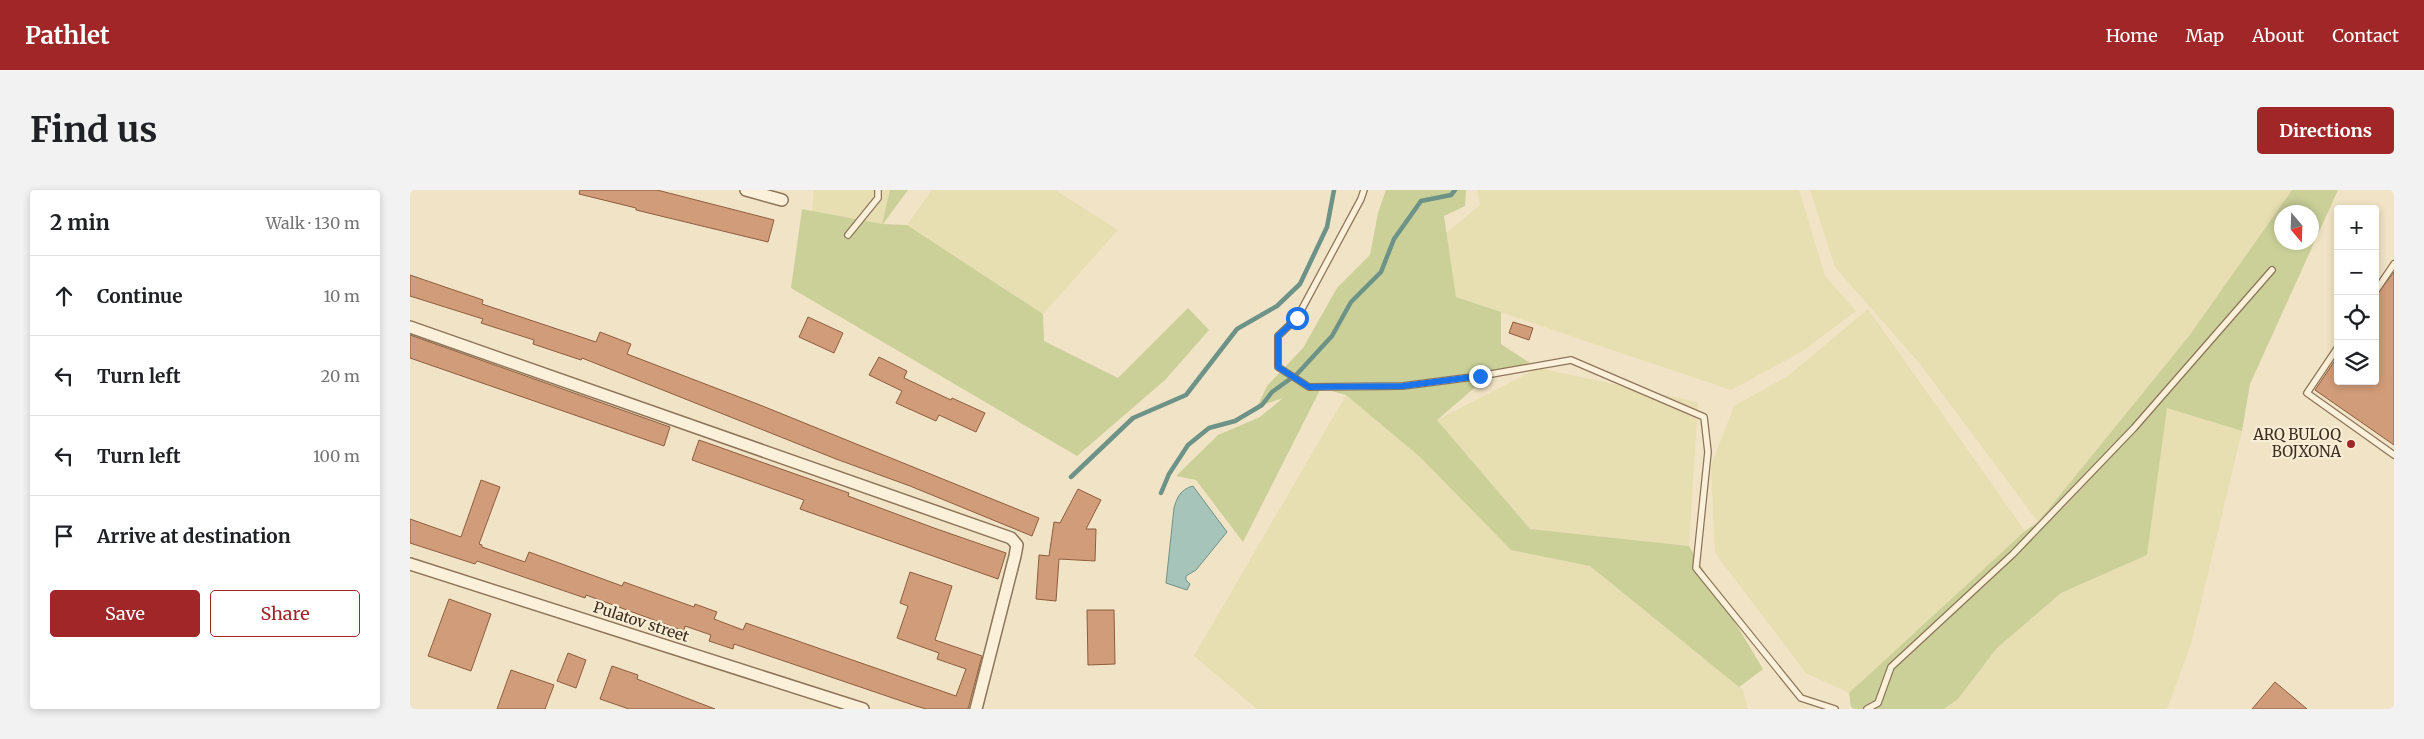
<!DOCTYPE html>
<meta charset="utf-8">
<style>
:root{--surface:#fff;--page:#f2f2f2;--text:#202124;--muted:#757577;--line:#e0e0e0;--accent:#a02628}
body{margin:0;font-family:Merriweather,serif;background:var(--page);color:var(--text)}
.controls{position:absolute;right:15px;top:15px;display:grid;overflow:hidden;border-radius:5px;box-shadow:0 2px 8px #0003}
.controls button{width:45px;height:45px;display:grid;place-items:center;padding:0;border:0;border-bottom:1px solid var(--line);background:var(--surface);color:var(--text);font:25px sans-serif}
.compass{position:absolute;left:1864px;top:15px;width:45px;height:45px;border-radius:50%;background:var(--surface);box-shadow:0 2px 8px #0003;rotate:161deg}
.stop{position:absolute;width:15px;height:15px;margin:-11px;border:4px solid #1a73e8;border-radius:50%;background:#fff}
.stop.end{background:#1a73e8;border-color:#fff;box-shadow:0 1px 5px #0008}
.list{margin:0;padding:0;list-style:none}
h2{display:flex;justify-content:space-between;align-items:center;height:65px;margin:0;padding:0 20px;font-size:21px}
h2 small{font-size:16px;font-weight:400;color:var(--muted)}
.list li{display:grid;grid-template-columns:32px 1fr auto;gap:15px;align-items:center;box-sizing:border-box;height:80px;padding:0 20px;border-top:1px solid var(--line)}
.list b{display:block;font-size:19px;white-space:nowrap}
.list em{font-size:16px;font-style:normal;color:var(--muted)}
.actions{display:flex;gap:10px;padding:15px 20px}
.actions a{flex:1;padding:11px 0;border:1px solid var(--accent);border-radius:5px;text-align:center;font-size:18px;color:var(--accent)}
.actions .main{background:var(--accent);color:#fff}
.icon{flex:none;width:28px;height:28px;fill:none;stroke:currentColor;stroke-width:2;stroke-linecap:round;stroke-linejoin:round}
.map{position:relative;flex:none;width:1984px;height:519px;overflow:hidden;border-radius:5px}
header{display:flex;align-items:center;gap:30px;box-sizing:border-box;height:70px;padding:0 25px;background:var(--accent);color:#fff}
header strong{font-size:24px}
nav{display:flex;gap:28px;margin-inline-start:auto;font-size:18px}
.intro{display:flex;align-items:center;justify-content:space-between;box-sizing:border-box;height:120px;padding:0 30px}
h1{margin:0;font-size:35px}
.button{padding:12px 22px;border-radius:5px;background:var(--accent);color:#fff;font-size:18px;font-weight:700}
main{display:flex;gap:30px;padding:0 30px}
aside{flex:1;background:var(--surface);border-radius:5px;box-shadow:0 2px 8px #0003}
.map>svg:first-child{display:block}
</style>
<header>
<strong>Pathlet</strong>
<nav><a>Home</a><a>Map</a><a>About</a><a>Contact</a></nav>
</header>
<div class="intro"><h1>Find us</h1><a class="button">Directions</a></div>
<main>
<aside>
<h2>2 min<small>Walk · 130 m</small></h2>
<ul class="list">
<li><svg class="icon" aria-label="ahead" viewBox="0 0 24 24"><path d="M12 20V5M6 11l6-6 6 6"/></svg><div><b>Continue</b></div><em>10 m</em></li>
<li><svg class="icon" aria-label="left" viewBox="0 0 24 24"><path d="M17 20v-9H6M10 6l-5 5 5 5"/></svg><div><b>Turn left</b></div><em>20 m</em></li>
<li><svg class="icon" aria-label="left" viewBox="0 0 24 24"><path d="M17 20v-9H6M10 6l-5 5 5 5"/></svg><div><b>Turn left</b></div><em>100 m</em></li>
<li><svg class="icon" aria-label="arrive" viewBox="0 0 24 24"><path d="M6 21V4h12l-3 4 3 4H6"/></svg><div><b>Arrive at destination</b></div></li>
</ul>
<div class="actions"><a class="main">Save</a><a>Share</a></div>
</aside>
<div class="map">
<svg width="1984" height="519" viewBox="0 0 1984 519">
<rect width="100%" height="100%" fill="#f1e3c5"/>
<!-- farmland -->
<g fill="#e7deb2">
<polygon points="404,0 480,0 472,34 402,21"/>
<polygon points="522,0 645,0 708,40 633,124 497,35"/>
<polygon points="1067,0 1389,0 1415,86 1446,121 1391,162 1321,200 1046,107 1036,43 1070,15"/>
<polygon points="1400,0 1882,0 1779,146 1628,332 1510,174 1425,77"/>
<polygon points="1458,119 1615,341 1439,503 1396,483 1305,363 1301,276 1324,216 1378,186"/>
<polygon points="1128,178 1288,212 1279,356 1120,339 1027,230"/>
<polygon points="936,205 1010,267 1101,360 1180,376 1333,500 1338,519 847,519 784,466"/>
<polygon points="1757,218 1832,241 1781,454 1757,519 1534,519 1548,509 1587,458 1651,403 1737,365"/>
</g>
<!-- green -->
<g fill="#cad098" fill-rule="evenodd">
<polygon points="480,0 498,0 473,34 497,35 633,124 634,151 708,188 778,118 799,140 755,190 667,266 381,98 392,19 472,34"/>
<polygon points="976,0 1056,0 1055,16 1034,26 1046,107 1091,122 1091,154 1120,173 1084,181 1027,230 1120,339 1279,356 1353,479 1329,497 1180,376 1101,360 1010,267 936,205 911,198 833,352 786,290 766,286 808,245 850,227 873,208 847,217 857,196 893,158 927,98 960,65 968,23"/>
<path d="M1882 0H1928L1840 194 1832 241 1757 218 1737 365 1651 403 1587 458 1548 509 1534 519H1444L1441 517 1439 503 1615 341 1628 332 1779 146ZM1872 22H1902V52H1872Z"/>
</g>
<!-- water -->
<path fill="#a7c4bb" stroke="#6d9389" d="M783 296 817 342 786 380 776 386V390L780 394 777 400 756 393 764 318C767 307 771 299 783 296Z"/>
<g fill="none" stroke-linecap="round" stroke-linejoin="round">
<!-- stream -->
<g stroke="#6d9389" stroke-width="4.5">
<polyline points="661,287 723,228 776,205 827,139 867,116 890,94 917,37 924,0"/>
<polyline points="751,303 759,284 778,255 799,238 825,231 852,215 862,202 887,184 922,146 941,112 971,82 984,49 1011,11 1041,5 1045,0"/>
</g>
</g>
<!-- building -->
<g fill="#d19c79" stroke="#8e5d3e">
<polygon points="170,0 247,0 364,30 358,52 226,20 226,18 169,4"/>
<polygon points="1984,82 1984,255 1905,200 1928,166 1928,191 1965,191 1965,107"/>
<polygon points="0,85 73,110 72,114 186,152 190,142 221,154 217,164 350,215 629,328 622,346 500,296 426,269 220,187 172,168 171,170 123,154 124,150 71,133 73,129 0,106"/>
<polygon points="398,127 433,143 424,163 389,147"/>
<polygon points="1103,132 1123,138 1119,150 1099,143"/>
<polygon points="0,145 260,237 254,256 0,168"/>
<polygon points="469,167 497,181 494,188 541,210 542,208 575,223 566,242 529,225 526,231 486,213 492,201 459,185"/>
<polygon points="289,250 439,303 438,306 524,338 596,363 588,389 390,319 394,310 282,270"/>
<polygon points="71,290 90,297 69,354 72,355 72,357 115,372 119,362 212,396 214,392 284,417 285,414 307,422 304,429 333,440 336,433 546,506 556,479 527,469 529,463 487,448 498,416 490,413 500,382 542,396 525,450 572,466 558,519 516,519 506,516 324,454 323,459 299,451 301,445 275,436 274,441 176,405 175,408 67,371 65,374 0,353 0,329 51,347"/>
<polygon points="668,299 691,310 676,339 686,339 685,371 649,369 646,411 626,409 629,365 639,366 644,332 650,333"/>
<polygon points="39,409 81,424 61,481 18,466"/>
<polygon points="677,420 704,420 705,474 678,475"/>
<polygon points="158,463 176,470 166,498 147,491"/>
<polygon points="202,476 228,485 227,489 305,519 219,519 190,509"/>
<polygon points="101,480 144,495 135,519 87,519"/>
<polygon points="1865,492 1897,519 1842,519"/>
</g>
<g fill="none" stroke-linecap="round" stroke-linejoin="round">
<defs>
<g id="lane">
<polyline points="954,0 951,9 887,128 868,146 868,177 899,197 993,196 1070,186 1161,170 1294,227 1298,262 1286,378 1391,508 1425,519"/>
<polyline points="438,45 468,8 468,0"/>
<polyline points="1965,102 1984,74"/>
<polyline points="1928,157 1897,203 1984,265"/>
<polyline points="1457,519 1468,513 1481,477 1603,364 1724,238 1862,80"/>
</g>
<g id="street">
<polyline points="336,0 372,10"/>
<polyline points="0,137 601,348 607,355 605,366 566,519"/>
<polyline points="0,374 453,519"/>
</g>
</defs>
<!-- lane casing -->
<use href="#lane" stroke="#8d755a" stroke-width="8"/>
<!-- street casing -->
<use href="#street" stroke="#8d755a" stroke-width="14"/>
<!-- lane -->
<use href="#lane" stroke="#fbf0d9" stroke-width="5.5"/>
<!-- street -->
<use href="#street" stroke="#fbf0d9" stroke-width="11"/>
</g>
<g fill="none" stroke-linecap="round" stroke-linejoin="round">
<!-- route -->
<polyline stroke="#1a73e8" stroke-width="6" points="887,128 868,146 868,177 899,197 993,196 1070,186"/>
</g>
<!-- markers -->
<circle fill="#a02628" stroke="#f8edd5" stroke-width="2" cx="1941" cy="254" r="5"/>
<g text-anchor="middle" stroke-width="4.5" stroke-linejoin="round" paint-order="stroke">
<!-- poi labels -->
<g font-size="15" fill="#3d2d1e" stroke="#f8edd5" text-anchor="end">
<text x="1931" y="250">ARQ BULOQ<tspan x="1931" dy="17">BOJXONA</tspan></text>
</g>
<!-- street labels -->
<g font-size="15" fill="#3d2d1e" stroke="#f8edd5">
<text transform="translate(231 432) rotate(18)" y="5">Pulatov street</text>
</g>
</g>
</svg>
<div class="controls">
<button>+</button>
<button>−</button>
<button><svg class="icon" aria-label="locate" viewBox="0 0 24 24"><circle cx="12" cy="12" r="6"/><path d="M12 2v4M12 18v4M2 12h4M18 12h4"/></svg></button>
<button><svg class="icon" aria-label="layers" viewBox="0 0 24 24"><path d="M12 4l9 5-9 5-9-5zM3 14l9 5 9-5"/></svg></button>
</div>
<svg class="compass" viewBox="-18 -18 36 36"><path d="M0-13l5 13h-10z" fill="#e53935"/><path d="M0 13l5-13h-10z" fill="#757577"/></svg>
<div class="stop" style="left:887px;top:128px"></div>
<div class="stop end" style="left:1070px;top:186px"></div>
</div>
</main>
